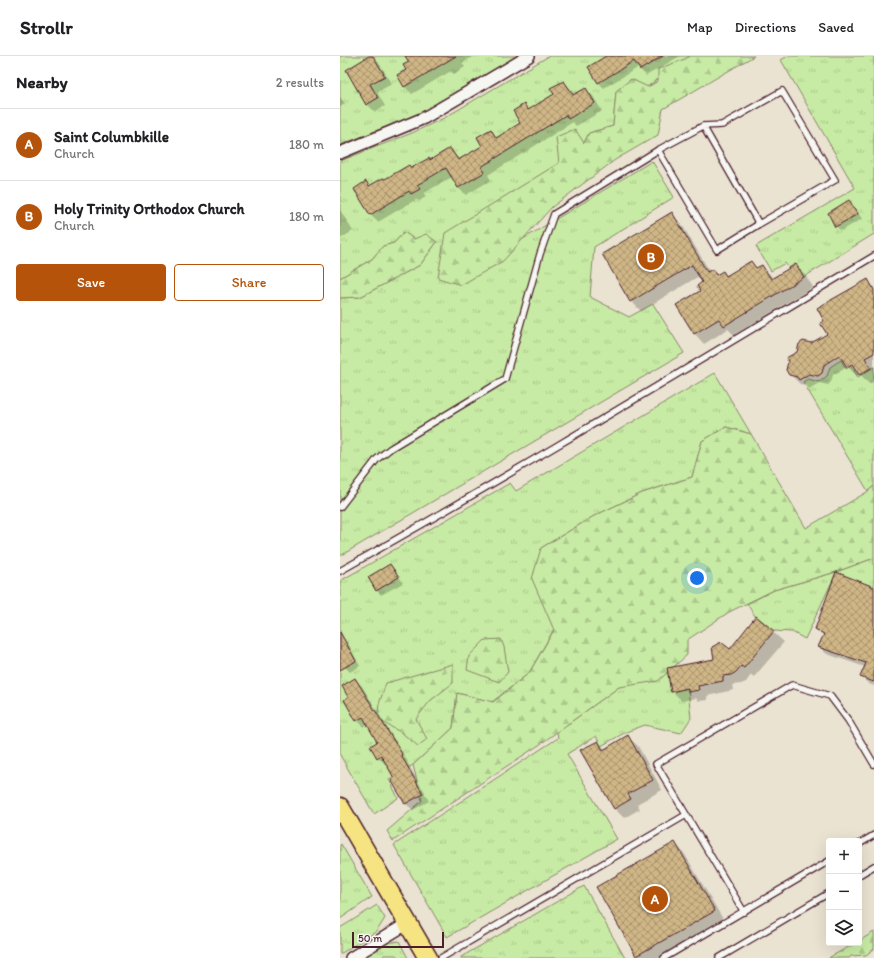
<!DOCTYPE html>
<meta charset="utf-8">
<style>
:root{--surface:#fff;--page:#f6f6f6;--text:#202124;--muted:#757577;--line:#e0e0e0;--accent:#b45309}
body{margin:0;font-family:Itim,sans-serif;background:var(--page);color:var(--text)}
.controls{position:absolute;right:12px;bottom:12px;display:grid;overflow:hidden;border-radius:4px;box-shadow:0 4px 16px #0002}
.controls button{width:36px;height:36px;display:grid;place-items:center;padding:0;border:0;border-bottom:1px solid var(--line);background:var(--surface);color:var(--text);font:20px sans-serif}
.scale{position:absolute;left:12px;bottom:10px;width:92px;box-sizing:border-box;padding-left:4px;border:2px solid #4a1f2b;border-top:0;font-size:11px;line-height:14px;white-space:nowrap;color:#4a1f2b;-webkit-text-stroke:3px #f6f6f2;paint-order:stroke}
.you{position:absolute;left:357px;top:522px;width:14px;height:14px;margin:-10px;border:3px solid #fff;border-radius:50%;background:#1a73e8;box-shadow:0 0 0 6px #1a73e833}
.badge{display:grid;place-items:center;width:26px;height:26px;border-radius:50%;background:var(--accent);color:#fff;font-size:13px;font-weight:700}
.pin{position:absolute;translate:-50% -50%;border:2px solid #fff;box-shadow:0 1px 4px #0006}
.list{margin:0;padding:0;list-style:none}
h2{display:flex;justify-content:space-between;align-items:center;height:52px;margin:0;padding:0 16px;font-size:17px}
h2 small{font-size:13px;font-weight:400;color:var(--muted)}
.list li{display:grid;grid-template-columns:26px 1fr auto;gap:12px;align-items:center;box-sizing:border-box;height:72px;padding:0 16px;border-top:1px solid var(--line)}
.list b{display:block;font-size:15px;white-space:nowrap}
.list p{margin:0;font-size:13px;white-space:nowrap;color:var(--muted)}
.list em{font-size:13px;font-style:normal;color:var(--muted)}
.actions{display:flex;gap:8px;padding:12px 16px}
.actions a{flex:1;padding:9px 0;border:1px solid var(--accent);border-radius:4px;text-align:center;font-size:14px;color:var(--accent)}
.actions .main{background:var(--accent);color:#fff}
.icon{flex:none;width:22px;height:22px;fill:none;stroke:currentColor;stroke-width:2;stroke-linecap:round;stroke-linejoin:round}
.map{position:relative;flex:none;width:534px;height:902px;overflow:hidden}
header{display:flex;align-items:center;gap:24px;box-sizing:border-box;height:56px;padding:0 20px;background:var(--surface);border-bottom:1px solid var(--line)}
header strong{font-size:19px}
nav{display:flex;gap:22px;margin-inline-start:auto;font-size:14px}
main{display:flex}
aside{flex:1;background:var(--surface)}
.map>svg:first-child{display:block}
</style>
<header>
<strong>Strollr</strong>
<nav><a>Map</a><a>Directions</a><a>Saved</a></nav>
</header>
<main>
<aside>
<h2>Nearby<small>2 results</small></h2>
<ul class="list">
<li><span class="badge">A</span><div><b>Saint Columbkille</b><p>Church</p></div><em>180 m</em></li>
<li><span class="badge">B</span><div><b>Holy Trinity Orthodox Church</b><p>Church</p></div><em>180 m</em></li>
</ul>
<div class="actions"><a class="main">Save</a><a>Share</a></div>
</aside>
<div class="map">
<svg width="534" height="902" viewBox="0 0 534 902">
<defs>
<pattern id="grass-tufts" width="24" height="20" patternUnits="userSpaceOnUse"><rect width="24" height="20" fill="#c7eba4"/><path d="M3 7l-1-3M5 7V3M7 7l1-3M15 17l-1-3M17 17v-4M19 17l1-3" fill="none" stroke="#acc98d"/></pattern>
<pattern id="forest-firs" width="22" height="20" patternUnits="userSpaceOnUse"><rect width="22" height="20" fill="#c7eba4"/><path d="M5 1l3.5 6h-7zM16 11l3.5 6h-7z" fill="#acc98d"/></pattern>
<pattern id="building-cross-hatch" width="8" height="8" patternUnits="userSpaceOnUse"><rect width="8" height="8" fill="#cfb686"/><path d="M0 0l8 8M0 8l8-8" fill="none" stroke="#aa936e"/></pattern>
</defs>
<rect width="100%" height="100%" fill="#eae3d2"/>
<filter id="ink" filterUnits="userSpaceOnUse"><feTurbulence type="fractalNoise" baseFrequency=".025" numOctaves="2"/><feDisplacementMap in="SourceGraphic" scale="8" xChannelSelector="R" yChannelSelector="G"/><feConvolveMatrix kernelMatrix="1 2 1 2 8 2 1 2 1" color-interpolation-filters="sRGB"/></filter>
<g filter="url(#ink)">
<!-- grass -->
<g fill="url(#grass-tufts)" stroke="#888568">
<polygon points="0,0 180,0 81,57 0,89"/>
<polygon points="209,0 350,0 307,31 276,35 273,70 249,77 244,88 219,107 112,226 312,105 334,141 254,191 250,241 289,261 313,248 344,297 0,500 0,242 20,241 80,209 97,186 74,183 64,176 54,187 43,190 32,203 0,222 0,105 72,77 104,62"/>
<polygon points="448,0 534,0 534,178 464,221 455,208 449,212 445,207 431,215 416,190 515,132 441,4"/>
<polygon points="501,304 506,313 511,310 518,321 534,311 534,430 528,435 463,326 468,323 479,326 487,320 490,311"/>
<polygon points="375,317 411,378 386,371 362,385 352,421 302,437 254,460 201,492 207,555 214,573 189,617 152,646 117,637 113,672 73,709 49,723 58,742 34,758 0,699 0,525 170,427 176,435"/>
<polygon points="534,502 534,531 496,517 465,583 452,576 434,575 415,560 407,548 434,534 496,516"/>
<polygon points="327,612 331,636 348,632 351,662 341,677 305,669 286,676 261,690 256,680 227,698 277,783 107,881 54,789 218,682 217,676 279,631"/>
<polygon points="1,788 32,841 0,863 0,789"/>
<polygon points="244,830 285,902 121,902 121,901"/>
<polygon points="37,849 45,862 37,875 0,898 0,872"/>
<polygon points="59,885 68,902 59,902 56,899 44,899 43,902 22,902 46,887"/>
</g>
<!-- forest -->
<g fill="url(#forest-firs)" stroke="#888568">
<polygon points="350,0 414,0 323,53 318,79 275,104 212,151 163,205 121,229 98,222 105,177 219,107 216,81 235,73 244,87 249,77 273,70 276,35 291,23 308,31 318,25 318,13 345,3"/>
<polygon points="64,176 74,183 86,178 97,186 80,209 20,241 0,242 0,222 32,203 43,190 54,187"/>
<polygon points="386,371 411,378 466,472 527,436 534,430 534,502 496,516 434,534 389,556 347,584 347,599 318,625 279,631 199,689 53,785 47,775 82,745 73,709 113,672 117,637 153,646 189,617 214,574 192,523 201,492 254,460 302,437 352,421 362,385"/>
<polygon points="161,583 164,591 168,616 159,626 127,614 129,600 145,584"/>
<polygon points="113,608 113,627 90,645 76,663 87,683 78,690 62,677 37,663 39,648 46,627"/>
<polygon points="534,876 534,893 526,899 511,900 509,902 489,902 490,901 516,887 519,887 519,885"/>
</g>
<!-- shadow -->
<g fill="#0003">
<polygon points="31,0 39,7 52,28 37,36 45,50 35,56 27,48 7,14"/>
<polygon points="66,0 134,0 122,7 125,11 114,18 111,15 72,38 65,31 67,14 70,7"/>
<polygon points="267,0 340,0 306,20 299,11 264,32 258,26"/>
<polygon points="224,26 231,33 235,39 246,33 253,40 262,55 236,70 233,66 148,119 151,124 126,139 118,132 112,121 84,137 86,141 79,145 77,143 38,166 30,159 15,133 26,127 30,131 90,105 110,93 120,104 143,90 150,74 158,82 182,67 184,49 190,54 215,38"/>
<polygon points="0,41 5,48 0,51"/>
<polygon points="509,145 514,150 522,163 501,175 496,170 489,157"/>
<polygon points="0,154 13,175 0,183"/>
<polygon points="331,158 341,167 370,216 372,214 377,219 383,216 388,220 411,206 417,213 422,210 433,222 455,209 465,219 473,231 394,279 388,273 364,288 355,278 337,250 361,235 363,227 359,220 301,255 291,245"/>
<polygon points="527,224 534,231 534,325 529,328 520,318 517,320 507,310 493,319 491,326 488,329 479,327 469,333 466,329 460,328 450,318 471,288 488,278"/>
<polygon points="50,509 55,514 63,527 41,539 37,534"/>
<polygon points="534,532 534,630 529,628 521,621 525,611 487,598 479,591 484,580 476,573"/>
<polygon points="416,561 444,586 414,621 411,619 406,626 401,628 392,629 393,634 367,640 368,644 359,645 356,642 342,645 332,635 375,604 390,594"/>
<polygon points="0,580 9,589 20,610 10,616 5,611 0,602"/>
<polygon points="15,623 22,630 68,706 67,706 89,745 73,754 66,748 53,724 55,723 46,707 45,708 38,701 38,686 28,668 24,671 17,664 10,642"/>
<polygon points="288,681 298,690 322,734 297,748 300,753 284,762 274,752 258,686 265,693"/>
<polygon points="335,787 344,797 384,865 320,902 299,902 257,832"/>
</g>
<!-- building -->
<g fill="url(#building-cross-hatch)" stroke="#4a1f2b">
<polygon points="29,0 33,0 45,20 30,28 38,42 26,49 6,14"/>
<polygon points="65,0 116,0 64,31 57,19 66,14 63,9 69,6"/>
<polygon points="266,0 323,0 300,14 294,5 258,27 248,11"/>
<polygon points="224,25 233,39 246,32 255,47 228,63 226,59 141,111 145,116 118,132 106,112 77,129 80,133 71,138 69,135 30,159 14,133 26,125 29,130 43,122 45,123 69,109 71,112 89,102 90,104 110,92 118,104 142,90 137,81 151,73 156,82 180,67 173,55 184,48 188,54 214,38 210,32"/>
<polygon points="509,144 518,158 495,171 488,157"/>
<polygon points="332,156 367,216 373,213 376,219 383,215 386,220 411,205 416,212 422,209 431,223 456,208 464,221 384,270 379,263 354,278 336,249 360,235 357,230 362,226 352,209 290,246 262,198"/>
<polygon points="528,223 534,234 534,297 525,302 531,312 519,319 512,308 507,311 499,299 484,309 482,317 478,320 469,318 459,324 457,321 449,319 446,314 448,306 446,302 457,296 459,288 463,285 471,287 487,278 480,267 484,265 477,252"/>
<polygon points="50,508 59,521 36,535 28,521"/>
<polygon points="496,516 534,531 534,626 520,621 526,607 478,591 484,578 475,573"/>
<polygon points="416,560 434,575 404,612 401,610 396,616 391,619 383,620 383,625 358,630 359,634 348,636 348,632 331,636 327,612 374,603 372,591 381,586 390,593"/>
<polygon points="0,576 16,605 0,614"/>
<polygon points="15,622 62,698 61,699 83,738 65,748 51,724 54,722 41,699 37,702 30,690 37,686 23,661 16,665 4,644 8,641 2,630"/>
<polygon points="288,679 313,724 288,738 291,743 274,753 240,694 258,685 263,694"/>
<polygon points="335,786 375,855 296,900 256,831"/>
</g>
<g fill="none" stroke-linecap="round" stroke-linejoin="round">
<defs>
<g id="lane">
<polyline points="318,94 377,194 419,168"/>
<polyline points="0,451 37,403 51,392 165,323 200,198 214,158 318,94 363,70 382,69 442,35 495,124 419,168 363,70"/>
<path d="M0 515C180 414 357 306 534 200"/>
<polyline points="519,788 534,779"/>
<polyline points="519,819 534,810"/>
<polyline points="404,856 316,708 452,629 490,640 508,664 534,708"/>
<polyline points="101,902 346,759"/>
<polyline points="324,902 489,805"/>
<polyline points="379,902 489,837"/>
</g>
<g id="street">
<polyline points="0,97 84,62 189,0"/>
<polyline points="11,902 68,867"/>
</g>
<polyline id="primary" points="0,751 88,902"/>
</defs>
<!-- lane casing -->
<use href="#lane" stroke="#4a1f2b" stroke-width="8"/>
<!-- street casing -->
<use href="#street" stroke="#4a1f2b" stroke-width="14"/>
<!-- primary casing -->
<use href="#primary" stroke="#4a1f2b" stroke-width="21"/>
<!-- lane -->
<use href="#lane" stroke="#f6f6f2" stroke-width="5.5"/>
<!-- street -->
<use href="#street" stroke="#f6f6f2" stroke-width="11"/>
<!-- primary -->
<use href="#primary" stroke="#f6e381" stroke-width="18"/>
</g>
</g>
</svg>
<div class="controls">
<button>+</button>
<button>−</button>
<button><svg class="icon" aria-label="layers" viewBox="0 0 24 24"><path d="M12 4l9 5-9 5-9-5zM3 14l9 5 9-5"/></svg></button>
</div>
<div class="scale">50 m</div>
<div class="you"></div>
<div class="pin badge" style="left:315px;top:843px">A</div>
<div class="pin badge" style="left:311px;top:201px">B</div>
</div>
</main>
